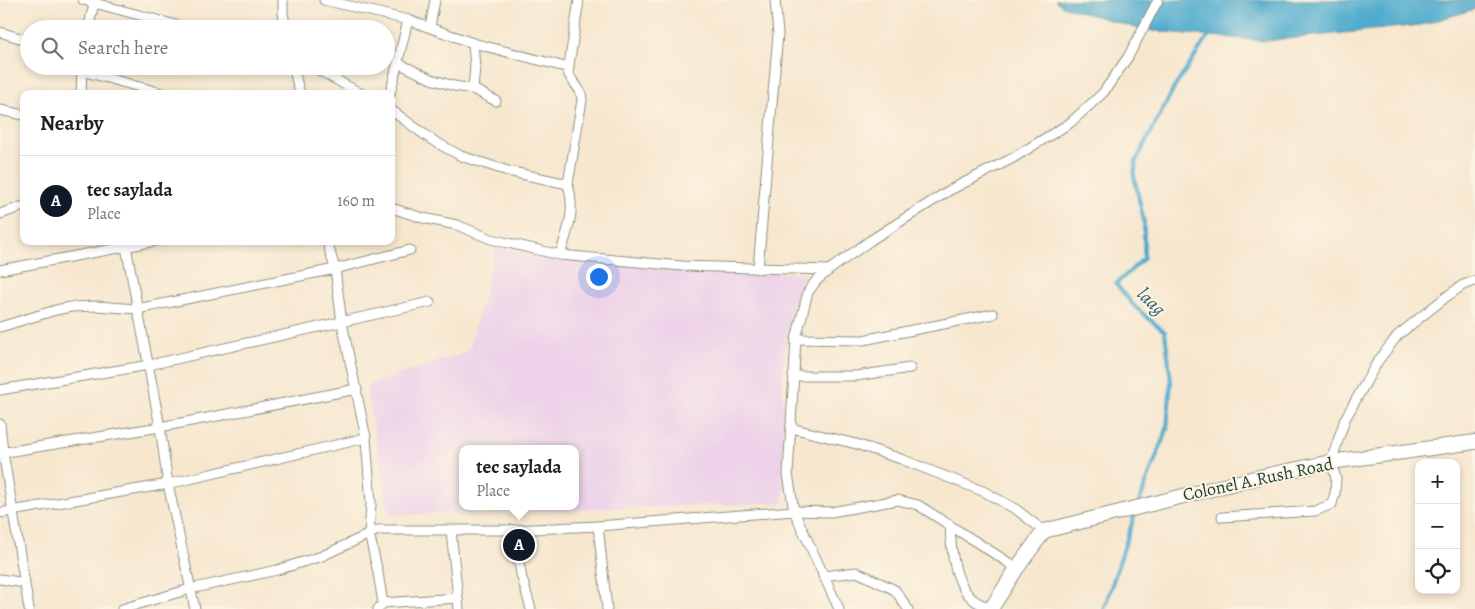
<!DOCTYPE html>
<meta charset="utf-8">
<style>
:root{--surface:#fff;--page:#f2f2f2;--text:#202124;--muted:#757577;--line:#e0e0e0;--accent:#111827}
body{margin:0;font-family:Alegreya,serif;background:var(--page);color:var(--text)}
.controls{position:absolute;right:15px;bottom:15px;display:grid;overflow:hidden;border-radius:10px;box-shadow:0 2px 8px #0003}
.controls button{width:45px;height:45px;display:grid;place-items:center;padding:0;border:0;border-bottom:1px solid var(--line);background:var(--surface);color:var(--text);font:25px sans-serif}
.you{position:absolute;left:598px;top:276px;width:18px;height:18px;margin:-12px;border:4px solid #fff;border-radius:50%;background:#1a73e8;box-shadow:0 0 0 8px #1a73e833}
.badge{display:grid;place-items:center;width:32px;height:32px;border-radius:50%;background:var(--accent);color:#fff;font-size:16px;font-weight:700}
.pin{position:absolute;translate:-50% -50%;border:2px solid #fff;box-shadow:0 1px 5px #0006}
.popup{position:absolute;left:459px;top:445px;width:120px;height:65px;box-sizing:border-box;display:grid;place-content:center;border-radius:10px;background:var(--surface);filter:drop-shadow(0 1px 4px #0005);font-size:16px;white-space:nowrap;color:var(--muted)}
.popup b{font-size:19px;color:var(--text)}
.popup::after{content:'';position:absolute;left:50%;top:100%;margin-left:-10px;border:10px solid transparent;border-top-color:var(--surface)}
.list{margin:0;padding:0;list-style:none}
h2{display:flex;justify-content:space-between;align-items:center;height:65px;margin:0;padding:0 20px;font-size:21px}
h2 small{font-size:16px;font-weight:400;color:var(--muted)}
.list li{display:grid;grid-template-columns:32px 1fr auto;gap:15px;align-items:center;box-sizing:border-box;height:90px;padding:0 20px;border-top:1px solid var(--line)}
.list b{display:block;font-size:19px;white-space:nowrap}
.list p{margin:0;font-size:16px;white-space:nowrap;color:var(--muted)}
.list em{font-size:16px;font-style:normal;color:var(--muted)}
.icon{flex:none;width:28px;height:28px;fill:none;stroke:currentColor;stroke-width:2;stroke-linecap:round;stroke-linejoin:round}
.map{position:relative;flex:none;width:1475px;height:609px;overflow:hidden}
.search{position:absolute;background:var(--surface);box-shadow:0 2px 8px #0003;left:20px;top:20px;width:375px;height:55px;display:flex;align-items:center;gap:12px;box-sizing:border-box;padding:0 18px;border-radius:28px;color:var(--muted);font-size:19px}
.panel{position:absolute;background:var(--surface);box-shadow:0 2px 8px #0003;left:20px;top:90px;width:375px;height:155px;border-radius:10px}
.map>svg:first-child{display:block}
</style>
<div class="map">
<svg width="1475" height="609" viewBox="0 0 1475 609">
<rect width="100%" height="100%" fill="#fcf5e5"/>
<filter id="ink" filterUnits="userSpaceOnUse"><feTurbulence type="fractalNoise" baseFrequency=".02" numOctaves="2"/><feDisplacementMap in="SourceGraphic" scale="10" xChannelSelector="R" yChannelSelector="G"/><feConvolveMatrix kernelMatrix="1 2 1 2 8 2 1 2 1" color-interpolation-filters="sRGB"/></filter>
<filter id="wash" filterUnits="userSpaceOnUse"><feTurbulence type="fractalNoise" baseFrequency=".0096" numOctaves="4" result="noise"/><feDisplacementMap in="SourceGraphic" scale="20" xChannelSelector="R" yChannelSelector="G"/><feGaussianBlur stdDeviation="1.12" result="paint"/><feColorMatrix in="noise" values="0 0 0 0 0 0 0 0 0 0 0 0 0 0 0 0 0 1.4 0 .05"/><feComposite in="paint" operator="in"/></filter>
<g filter="url(#wash)">
<rect width="100%" height="100%" fill="#f7e7cf"/>
<!-- built -->
<path fill="#edd1e9" fill-rule="evenodd" d="M496 248 805 275 792 306 783 364 784 503 389 515 366 386 469 351ZM463 449H575V506H463Z"/>
<!-- water -->
<polygon fill="#50abce" stroke="#387481" points="1055,0 1475,0 1475,9 1421,25 1266,41 1143,30 1062,6"/>
<g fill="none" stroke-linecap="round" stroke-linejoin="round">
<!-- stream -->
<g stroke="#50abce" stroke-width="4">
<polyline points="1139,502 1167,429 1171,381 1165,332 1135,307 1116,284 1144,258 1144,222 1134,176 1136,161 1174,88 1209,35"/>
<polyline points="1104,609 1136,511"/>
</g>
</g>
</g>
<g filter="url(#ink)">
<g fill="none" stroke-linecap="round" stroke-linejoin="round">
<defs>
<g id="street">
<polyline points="83,0 191,29"/>
<polyline points="283,0 283,13 286,29"/>
<polyline points="324,0 408,20 473,43 569,68"/>
<polyline points="430,27 435,0"/>
<polyline points="88,29 95,0"/>
<polyline points="0,32 29,41"/>
<polyline points="398,63 431,79 454,86 473,89 496,101"/>
<polyline points="293,66 300,94"/>
<polyline points="311,66 362,94"/>
<polyline points="82,71 165,94"/>
<polyline points="473,89 475,67 473,43"/>
<polyline points="81,94 82,66"/>
<polyline points="390,94 408,20"/>
<polyline points="0,110 24,115"/>
<polyline points="391,110 432,140 461,156 508,171 568,184"/>
<path d="M391 208 423 218 457 225 491 239 560 255C568 229 576 211 568 184L582 100C582 87 571 83 568 72L579 0"/>
<polyline points="0,214 24,206"/>
<polyline points="125,241 160,427 168,484 195,609"/>
<polyline points="327,241 335,269 342,323 366,438 371,504 369,533 378,573 383,603 378,609"/>
<polyline points="560,255 682,266 829,270"/>
<polyline points="758,269 778,34 775,0"/>
<polyline points="0,270 156,241"/>
<polyline points="0,327 56,310 71,307 97,306 137,309 335,269 410,250"/>
<polyline points="796,339 863,340 993,314"/>
<polyline points="793,376 856,376 910,368"/>
<polyline points="0,390 149,365 430,302"/>
<polyline points="0,424 3,452 29,609"/>
<polyline points="791,428 856,444 901,459 985,492 1017,510 1044,531"/>
<polyline points="0,453 160,427 357,389"/>
<polyline points="0,513 168,484 366,438"/>
<polyline points="1222,517 1315,511 1332,504 1335,493 1336,478 1331,462 1345,419 1378,361 1398,335 1446,297 1463,285 1475,281"/>
<polyline points="598,526 607,609"/>
<path d="M950 526C951 549 954 585 974 600 978 604 986 606 992 608"/>
<polyline points="451,530 459,609"/>
<polyline points="512,530 522,578 531,609"/>
<polyline points="823,576 857,572 895,590 908,609"/>
<polyline points="0,579 25,583"/>
<polyline points="383,603 458,598"/>
<polyline points="122,609 190,589 277,570 322,556 378,530 512,530 598,526 794,511 831,512 898,500 918,505 1017,568"/>
<polyline points="839,609 794,511 788,474 796,339 808,292 816,281 829,270 871,240 950,190 1013,158 1070,123 1103,93 1128,57 1158,0"/>
</g>
<polyline id="secondary" points="991,609 1017,568 1044,531 1259,477 1331,462 1475,442"/>
</defs>
<!-- street casing -->
<use href="#street" stroke="#8b9282" stroke-width="11"/>
<!-- secondary casing -->
<use href="#secondary" stroke="#8b9282" stroke-width="16"/>
<!-- street -->
<use href="#street" stroke="#fff" stroke-width="9"/>
<!-- secondary -->
<use href="#secondary" stroke="#fff" stroke-width="14"/>
</g>
</g>
<g text-anchor="middle" stroke-width="4" stroke-linejoin="round" paint-order="stroke">
<!-- street labels -->
<g font-size="18" fill="#1f3d34" stroke="#fcf5e5">
<text transform="translate(1258 479) rotate(-12)" y="6">Colonel A.Rush Road</text>
</g>
<!-- water labels -->
<g font-size="19" font-style="italic" fill="#2e5e62" stroke="#fcf5e5">
<text transform="translate(1152 301) rotate(44)" y="7">laag</text>
</g>
</g>
</svg>
<div class="controls">
<button>+</button>
<button>−</button>
<button><svg class="icon" aria-label="locate" viewBox="0 0 24 24"><circle cx="12" cy="12" r="6"/><path d="M12 2v4M12 18v4M2 12h4M18 12h4"/></svg></button>
</div>
<div class="you"></div>
<div class="pin badge" style="left:519px;top:545px">A</div>
<div class="popup"><b>tec saylada</b>Place</div>
<div class="search"><svg class="icon" aria-label="search" viewBox="0 0 24 24"><circle cx="10" cy="10" r="6"/><path d="M15 15l6 6"/></svg>Search here</div>
<section class="panel">
<h2>Nearby<small></small></h2>
<ul class="list">
<li><span class="badge">A</span><div><b>tec saylada</b><p>Place</p></div><em>160 m</em></li>
</ul>
</section>
</div>
